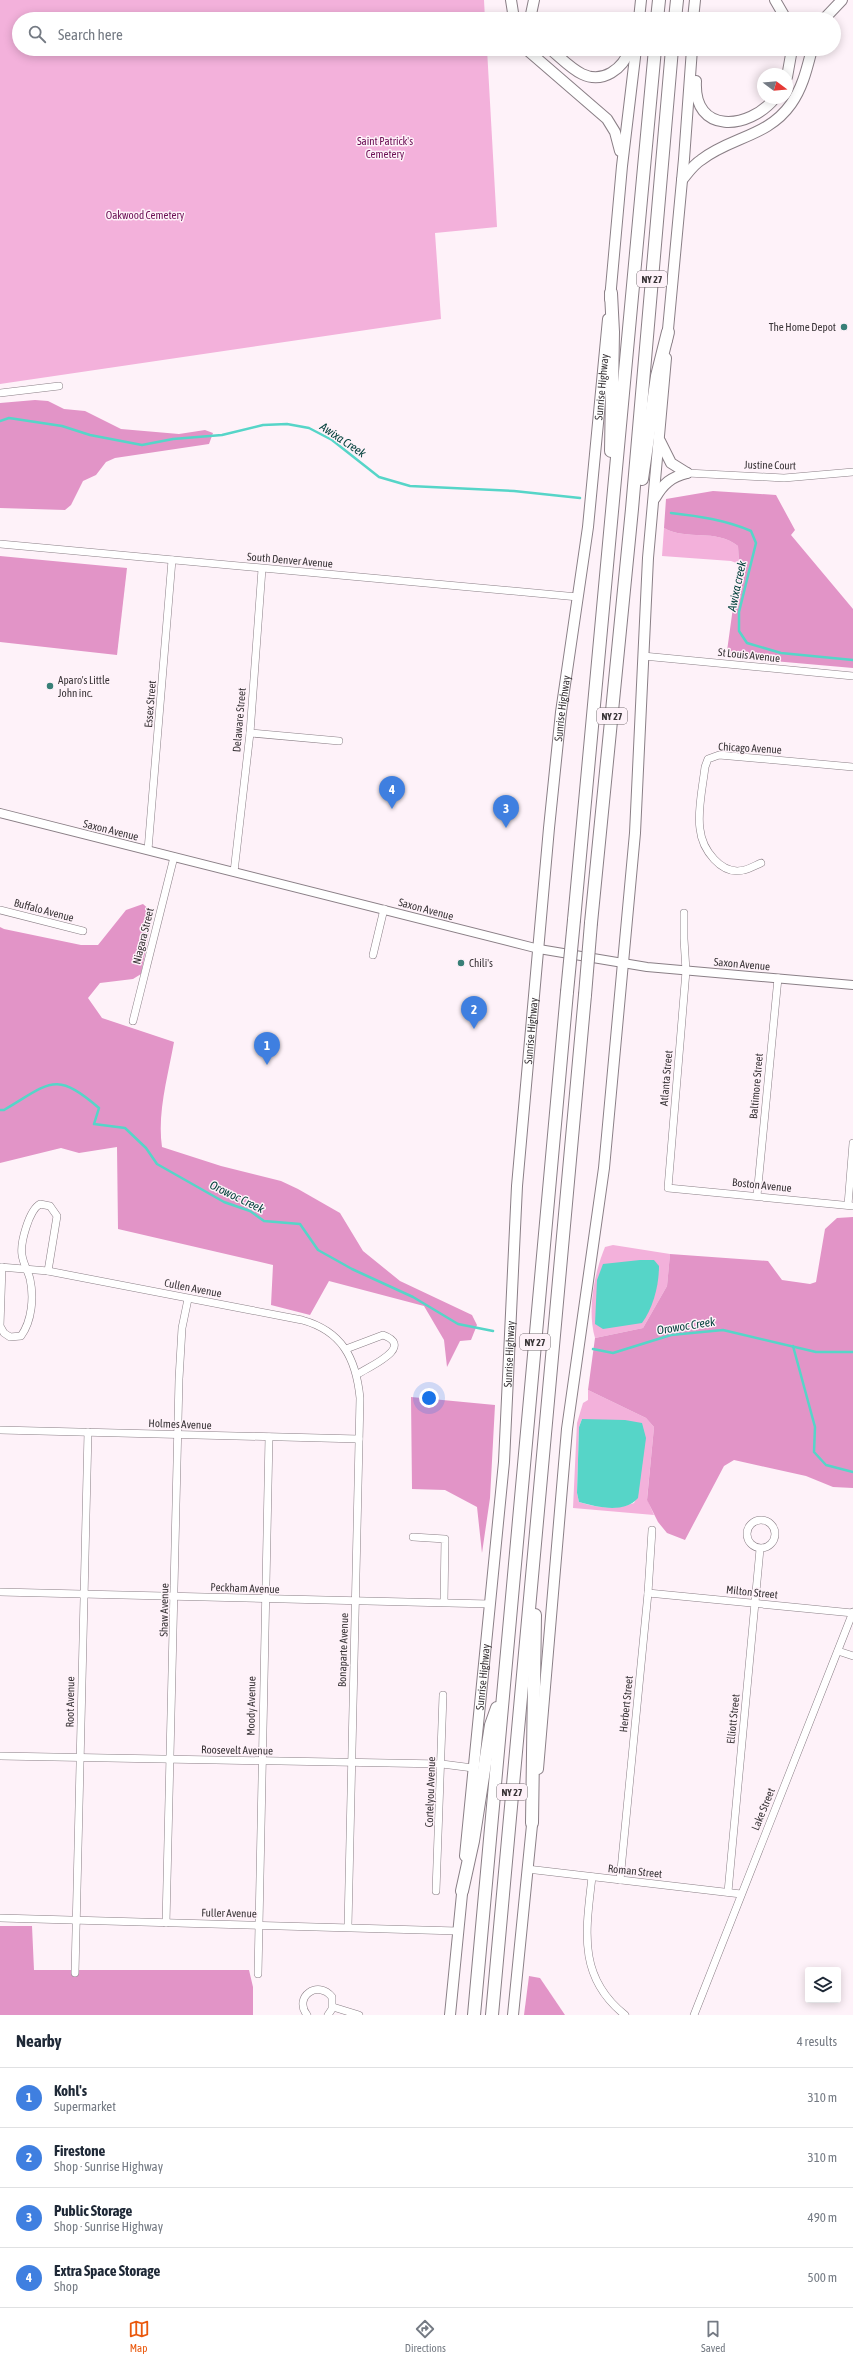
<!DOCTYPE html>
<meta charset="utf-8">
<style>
:root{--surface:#fff;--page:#f6f6f7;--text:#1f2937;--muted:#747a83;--line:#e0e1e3;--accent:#ea580c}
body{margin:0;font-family:"Asap Condensed",sans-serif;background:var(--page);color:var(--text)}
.controls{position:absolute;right:12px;bottom:12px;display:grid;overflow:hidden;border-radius:4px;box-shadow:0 2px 10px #0003}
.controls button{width:36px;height:36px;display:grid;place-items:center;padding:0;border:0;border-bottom:1px solid var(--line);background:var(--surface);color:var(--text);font:20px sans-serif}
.compass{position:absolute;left:757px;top:68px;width:36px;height:36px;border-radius:50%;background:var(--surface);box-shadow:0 2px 10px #0003;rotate:106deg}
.you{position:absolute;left:429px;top:1398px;width:14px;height:14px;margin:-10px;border:3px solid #fff;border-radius:50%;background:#1a73e8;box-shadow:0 0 0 6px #1a73e833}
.badge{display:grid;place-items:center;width:26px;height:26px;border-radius:50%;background:var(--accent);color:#fff;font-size:13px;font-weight:700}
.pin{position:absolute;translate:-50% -33px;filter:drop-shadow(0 1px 2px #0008)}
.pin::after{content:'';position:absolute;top:21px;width:14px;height:12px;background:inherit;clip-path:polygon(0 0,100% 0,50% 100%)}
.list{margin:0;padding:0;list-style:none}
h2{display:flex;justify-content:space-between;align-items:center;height:52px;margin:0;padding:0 16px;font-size:17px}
h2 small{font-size:13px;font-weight:400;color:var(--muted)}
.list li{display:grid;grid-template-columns:26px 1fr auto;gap:12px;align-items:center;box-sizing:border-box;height:60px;padding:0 16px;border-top:1px solid var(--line)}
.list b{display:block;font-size:15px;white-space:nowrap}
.list p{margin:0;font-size:13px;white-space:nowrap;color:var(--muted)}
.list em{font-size:13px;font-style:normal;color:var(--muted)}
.icon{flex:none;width:22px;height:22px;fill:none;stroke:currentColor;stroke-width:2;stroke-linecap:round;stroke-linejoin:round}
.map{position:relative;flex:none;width:853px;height:2015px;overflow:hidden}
.search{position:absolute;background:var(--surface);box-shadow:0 2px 10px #0003;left:12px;right:12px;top:12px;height:44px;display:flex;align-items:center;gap:10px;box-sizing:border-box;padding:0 14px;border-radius:22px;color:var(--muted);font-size:15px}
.sheet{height:292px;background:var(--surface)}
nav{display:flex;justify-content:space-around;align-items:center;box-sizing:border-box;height:56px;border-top:1px solid var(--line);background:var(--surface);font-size:11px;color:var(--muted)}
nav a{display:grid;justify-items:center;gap:2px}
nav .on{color:var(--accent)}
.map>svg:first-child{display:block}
</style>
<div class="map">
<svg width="853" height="2015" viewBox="0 0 853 2015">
<rect width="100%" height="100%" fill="#fef2f9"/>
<!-- green -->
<g fill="#f3b1db" fill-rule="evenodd">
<polygon points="0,0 484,0 485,19 19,19 19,49 487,49 497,227 435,233 441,319 0,384"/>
<path d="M664 528C687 541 715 528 738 546L739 564 731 561 662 556Z"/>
<path d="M613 1245 670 1254 667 1286 643 1328 595 1338C587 1310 594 1274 605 1247Z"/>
<path d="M588 1390 646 1418 654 1427 647 1499 654 1515 573 1508 577 1423 583 1403 588 1400ZM582 1419 638 1495 634 1503C615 1510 598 1508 579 1502L577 1493 579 1427Z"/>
</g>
<!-- forest -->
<g fill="#e294c7">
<polygon points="35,400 48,401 64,409 85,411 121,429 179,434 205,430 213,433 209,444 115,458 106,462 96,475 83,481 71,505 65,510 0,508 0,403"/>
<path d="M713 491 776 495 795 530 791 535 853 609V668L729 657 727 651 739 564 738 546C715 528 687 541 664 528L666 499Z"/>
<polygon points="0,556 127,568 117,655 0,642"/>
<path d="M143 904 153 913 141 974 133 979 100 983 88 998 102 1018 174 1042C168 1076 157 1113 162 1147L221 1166 281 1181 298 1189 340 1213 363 1251 400 1281 472 1315 477 1325 471 1340 460 1341 447 1367 444 1340 424 1306 329 1281 310 1315 271 1305 273 1265 118 1229 117 1147 79 1153 61 1148 0 1163V927L4 929 81 945H98L126 910Z"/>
<polygon points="853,1217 853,1488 833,1487 806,1476 734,1460 724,1466 685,1540 667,1533 658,1522 647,1500 654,1427 646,1418 588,1390 595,1338 643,1328 667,1286 670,1254 768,1261 782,1280 810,1284 816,1282 825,1229 837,1218"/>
<polygon points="411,1397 495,1405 490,1498 482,1553 477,1507 445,1490 412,1489"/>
<polygon points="0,1926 32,1926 34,1970 249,1970 253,1987 253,2015 0,2015"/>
<polygon points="529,1976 540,1978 565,2015 524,2015"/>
</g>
<!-- water -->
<g fill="#56d5c8">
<path d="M640 1260H654L659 1266C659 1286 653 1308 642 1323L603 1329 595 1324 597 1280 603 1264Z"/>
<path d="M582 1419 625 1420 642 1423 646 1438 638 1498C624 1514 597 1507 579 1502L577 1493 579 1427Z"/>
</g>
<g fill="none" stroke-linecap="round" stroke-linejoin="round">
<!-- stream -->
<g stroke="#56d5c8" stroke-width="2.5">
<polyline points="0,421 9,418 62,426 90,435 142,445 173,439 222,435 263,425 287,424 309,428 332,440 379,477 410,486 514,491 580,498"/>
<path d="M671 513C698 516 726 520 751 531L756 543 739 612V631L747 643 781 653 853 660"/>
<path d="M0 1110H4C50 1083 55 1070 99 1108L94 1124 125 1128 146 1148 157 1164 224 1202 250 1211 264 1221 300 1224 318 1250 352 1269 413 1297 458 1324 493 1331"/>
<polyline points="793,1346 815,1427 814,1452 826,1465 853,1472"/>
<polyline points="593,1349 613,1353 671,1335 723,1330 816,1352 853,1352"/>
</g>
<defs>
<g id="minor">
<polyline points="0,393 59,386"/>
<polyline points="687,473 784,478 853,472"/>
<polyline points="0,544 578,597"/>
<polyline points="643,656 853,676"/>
<polyline points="250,733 339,741"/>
<polyline points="148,850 172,560"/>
<path d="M761 863C756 865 750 869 744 870 721 876 702 849 700 829 697 811 703 785 705 767L708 759 719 755 853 767"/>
<polyline points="234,872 250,733 262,569"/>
<polyline points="0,910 83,931"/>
<polyline points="684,913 684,939 686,971 668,1188 853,1206"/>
<polyline points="373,955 384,909"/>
<polyline points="133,1021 174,857"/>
<polyline points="757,1196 778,978"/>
<polyline points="848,1205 853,1143"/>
<path d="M0 1267 48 1271 302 1320C342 1331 356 1358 360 1398L348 1926"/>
<path d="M2 1267 0 1326 4 1333 10 1337 21 1336C32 1321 34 1297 30 1279 28 1271 23 1263 22 1255 20 1243 29 1210 40 1204L50 1206 57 1216 48 1271"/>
<path d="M346 1349 383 1335C416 1347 368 1367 358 1374"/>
<polyline points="0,1430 359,1439"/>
<circle cx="761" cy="1534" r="14"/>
<polyline points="413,1537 445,1539 444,1602"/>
<polyline points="0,1592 490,1604"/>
<polyline points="648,1593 853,1613"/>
<polyline points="838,1651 853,1656"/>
<polyline points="0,1756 442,1764 473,1768"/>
<polyline points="527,1869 741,1894"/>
<path d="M592 1877C586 1930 577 1977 625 2015"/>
<polyline points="620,1880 648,1593 652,1530"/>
<polyline points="436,1891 443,1695"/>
<polyline points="728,1892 760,1549"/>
<polyline points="0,1918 458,1931"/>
<polyline points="166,1923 179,1379 182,1328 188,1299"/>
<polyline points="75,1973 88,1432"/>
<polyline points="258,1974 269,1437"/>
<polyline points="333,2007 359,2015"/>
<path d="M307 2015C293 1997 318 1979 332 1997V2009L328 2015"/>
<polyline points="694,2015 853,1612"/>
</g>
<polyline id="tertiary" points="0,813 539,949 647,967 853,985"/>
<g id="secondary">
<polyline points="511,0 514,19"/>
<polyline points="775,0 786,19"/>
<polyline points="530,19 534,0"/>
<polyline points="639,19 641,0"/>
<polyline points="693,19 695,0"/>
<polyline points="824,19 842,0"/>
<polyline points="526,49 607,119 615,132 620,151"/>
<path d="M550 49C560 57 570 68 582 74 603 84 623 69 630 49"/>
<polyline points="787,77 792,49"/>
<path d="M696 81C693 135 749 130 775 98"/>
<path d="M682 180C688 173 693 165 701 160 730 137 768 137 791 104 803 87 807 68 812 49"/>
<polyline points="610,299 622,166 636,49"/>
<polyline points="667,340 684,159 692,49"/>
<polyline points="660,441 671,463 687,473"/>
<path d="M655 498C663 484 671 477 687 473"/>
<polyline points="538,1769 567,1429 604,1168 635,833 648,558 666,358"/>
<path id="s1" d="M465 1856 504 1462 517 1186 549 828 561 712 588 527 608 319"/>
<polyline points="450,2015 463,1884"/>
<polyline points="513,2015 533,1815"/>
</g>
<g id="motorway">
<polyline points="657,19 659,0"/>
<polyline points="675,19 677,0"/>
<polyline points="611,293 613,332 611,451"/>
<polyline points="642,479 657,376 668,332"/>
<polyline points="574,920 655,49"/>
<polyline points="591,923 632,509 672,49"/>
<polyline points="532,1823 535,1615"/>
<polyline points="462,1891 473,1841 491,1725 497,1708"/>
<polyline points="474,2015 567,992"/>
<polyline points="492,2015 585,995"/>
</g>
</defs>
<!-- minor casing -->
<use href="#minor" stroke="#8a7f86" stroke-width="8"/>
<!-- tertiary casing -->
<use href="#tertiary" stroke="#8a7f86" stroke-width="10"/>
<!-- secondary casing -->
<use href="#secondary" stroke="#8a7f86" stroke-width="12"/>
<!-- motorway casing -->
<use href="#motorway" stroke="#8a7f86" stroke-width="14"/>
<!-- minor -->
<use href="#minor" stroke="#fff" stroke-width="7"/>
<!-- tertiary -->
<use href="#tertiary" stroke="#fff" stroke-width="8"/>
<!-- secondary -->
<use href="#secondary" stroke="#fff" stroke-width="10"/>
<!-- motorway -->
<use href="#motorway" stroke="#fff" stroke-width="12"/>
<defs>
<g id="motorway-bridge">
<polyline points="567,992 574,920"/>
<polyline points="585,995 591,923"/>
</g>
</defs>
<!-- motorway-bridge casing -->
<use href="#motorway-bridge" stroke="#8a7f86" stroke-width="14" stroke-linecap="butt"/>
<!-- motorway-bridge -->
<use href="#motorway-bridge" stroke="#fff" stroke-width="12"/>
</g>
<!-- markers -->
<g fill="#387f77" stroke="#fef2f9" stroke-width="1.5">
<circle cx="844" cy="327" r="4"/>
<circle cx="50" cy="686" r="4"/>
<circle cx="461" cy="963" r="4"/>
</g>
<g text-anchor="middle" stroke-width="3" stroke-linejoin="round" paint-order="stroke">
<!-- shield labels -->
<g fill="#fef2f9" stroke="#746d71" stroke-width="1">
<rect x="637" y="271" width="30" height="16" rx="3"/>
<rect x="597" y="708" width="30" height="16" rx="3"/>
<rect x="520" y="1334" width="30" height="16" rx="3"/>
<rect x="497" y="1784" width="30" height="16" rx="3"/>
</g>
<g font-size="10" font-weight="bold" fill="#393437">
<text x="652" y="283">NY 27</text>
<text x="612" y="720">NY 27</text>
<text x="535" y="1346">NY 27</text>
<text x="512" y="1796">NY 27</text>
</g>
<!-- park labels -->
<g font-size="11" fill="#6b0e54" stroke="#fef2f9">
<text x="385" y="145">Saint Patrick's<tspan x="385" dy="13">Cemetery</tspan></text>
<text x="145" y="219">Oakwood Cemetery</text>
</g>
<!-- poi labels -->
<g font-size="11" fill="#393437" stroke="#fef2f9" text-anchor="start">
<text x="836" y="331" text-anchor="end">The Home Depot</text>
<text x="58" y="684">Aparo's Little<tspan x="58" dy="13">John inc.</tspan></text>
<text x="469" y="967">Chili's</text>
</g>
<!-- street labels -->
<g font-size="11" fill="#393437" stroke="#fef2f9">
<text dy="4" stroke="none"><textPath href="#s1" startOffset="1476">Sunrise Highway</textPath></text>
<text transform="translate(770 465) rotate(1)" y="4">Justine Court</text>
<text transform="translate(290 560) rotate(5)" y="4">South Denver Avenue</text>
<text transform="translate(749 655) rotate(6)" y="4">St Louis Avenue</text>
<text transform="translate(150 704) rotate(-85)" y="4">Essex Street</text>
<text dy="4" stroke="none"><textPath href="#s1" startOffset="1152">Sunrise Highway</textPath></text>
<text transform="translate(239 720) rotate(-85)" y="4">Delaware Street</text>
<text transform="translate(750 748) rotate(3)" y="4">Chicago Avenue</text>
<text transform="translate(111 830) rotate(14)" y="4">Saxon Avenue</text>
<text transform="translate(426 909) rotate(15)" y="4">Saxon Avenue</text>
<text transform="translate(44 910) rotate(15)" y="4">Buffalo Avenue</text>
<text transform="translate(143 936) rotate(-76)" y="4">Niagara Street</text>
<text transform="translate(742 964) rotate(5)" y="4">Saxon Avenue</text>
<text dy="4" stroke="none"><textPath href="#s1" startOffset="828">Sunrise Highway</textPath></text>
<text transform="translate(666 1078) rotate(-85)" y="4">Atlanta Street</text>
<text transform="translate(756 1086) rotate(-85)" y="4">Baltimore Street</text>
<text transform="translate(762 1185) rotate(6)" y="4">Boston Avenue</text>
<text transform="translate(193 1288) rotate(11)" y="4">Cullen Avenue</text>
<text dy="4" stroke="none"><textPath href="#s1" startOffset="504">Sunrise Highway</textPath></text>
<text transform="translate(180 1424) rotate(2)" y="4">Holmes Avenue</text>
<text transform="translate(245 1588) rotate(2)" y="4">Peckham Avenue</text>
<text transform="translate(752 1592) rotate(6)" y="4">Milton Street</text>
<text transform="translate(164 1610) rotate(-89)" y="4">Shaw Avenue</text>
<text transform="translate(343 1650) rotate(-88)" y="4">Bonaparte Avenue</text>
<text dy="4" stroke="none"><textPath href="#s1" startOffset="180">Sunrise Highway</textPath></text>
<text transform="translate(70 1702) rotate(-89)" y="4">Root Avenue</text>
<text transform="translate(626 1704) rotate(-84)" y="4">Herbert Street</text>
<text transform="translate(251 1706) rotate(-89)" y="4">Moody Avenue</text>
<text transform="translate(733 1719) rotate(-84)" y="4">Elliott Street</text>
<text transform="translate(237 1750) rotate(1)" y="4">Roosevelt Avenue</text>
<text transform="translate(430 1792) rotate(-88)" y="4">Cortelyou Avenue</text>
<text transform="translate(763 1809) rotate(-68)" y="4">Lake Street</text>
<text transform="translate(635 1871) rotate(6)" y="4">Roman Street</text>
<text transform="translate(229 1913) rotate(1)" y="4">Fuller Avenue</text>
</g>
<!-- water labels -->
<g font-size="12" font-style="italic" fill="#013f3a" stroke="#fef2f9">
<text transform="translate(343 440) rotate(34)" y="4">Awixa Creek</text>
<text transform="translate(737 586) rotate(-78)" y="4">Awixa creek</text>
<text transform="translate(237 1197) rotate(26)" y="4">Orowoc Creek</text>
<text transform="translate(686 1326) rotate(-9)" y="4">Orowoc Creek</text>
</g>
</g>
</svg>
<div class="controls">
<button><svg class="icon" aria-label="layers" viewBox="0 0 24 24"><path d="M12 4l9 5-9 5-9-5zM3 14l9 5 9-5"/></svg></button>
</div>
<svg class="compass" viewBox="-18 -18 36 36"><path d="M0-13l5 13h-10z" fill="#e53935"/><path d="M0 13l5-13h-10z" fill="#747a83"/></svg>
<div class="you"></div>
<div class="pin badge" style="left:267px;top:1065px;background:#3f7fe0">1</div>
<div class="pin badge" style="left:474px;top:1029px;background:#3f7fe0">2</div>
<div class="pin badge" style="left:506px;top:828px;background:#3f7fe0">3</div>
<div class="pin badge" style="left:392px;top:809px;background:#3f7fe0">4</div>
<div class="search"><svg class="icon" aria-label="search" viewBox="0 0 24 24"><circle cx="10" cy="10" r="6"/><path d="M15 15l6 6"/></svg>Search here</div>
</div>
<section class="sheet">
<h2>Nearby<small>4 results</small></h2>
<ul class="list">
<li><span class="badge" style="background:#3f7fe0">1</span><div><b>Kohl's</b><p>Supermarket</p></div><em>310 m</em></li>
<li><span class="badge" style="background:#3f7fe0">2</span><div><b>Firestone</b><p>Shop · Sunrise Highway</p></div><em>310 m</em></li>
<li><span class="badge" style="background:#3f7fe0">3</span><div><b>Public Storage</b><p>Shop · Sunrise Highway</p></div><em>490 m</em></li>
<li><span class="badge" style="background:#3f7fe0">4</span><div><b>Extra Space Storage</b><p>Shop</p></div><em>500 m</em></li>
</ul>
</section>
<nav>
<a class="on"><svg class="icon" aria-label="map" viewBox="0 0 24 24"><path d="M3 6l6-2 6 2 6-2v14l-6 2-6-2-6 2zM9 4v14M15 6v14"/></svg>Map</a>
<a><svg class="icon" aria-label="directions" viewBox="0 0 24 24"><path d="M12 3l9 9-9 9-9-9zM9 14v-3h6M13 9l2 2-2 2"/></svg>Directions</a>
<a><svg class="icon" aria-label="saved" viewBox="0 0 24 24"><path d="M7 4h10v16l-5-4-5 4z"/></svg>Saved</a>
</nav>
